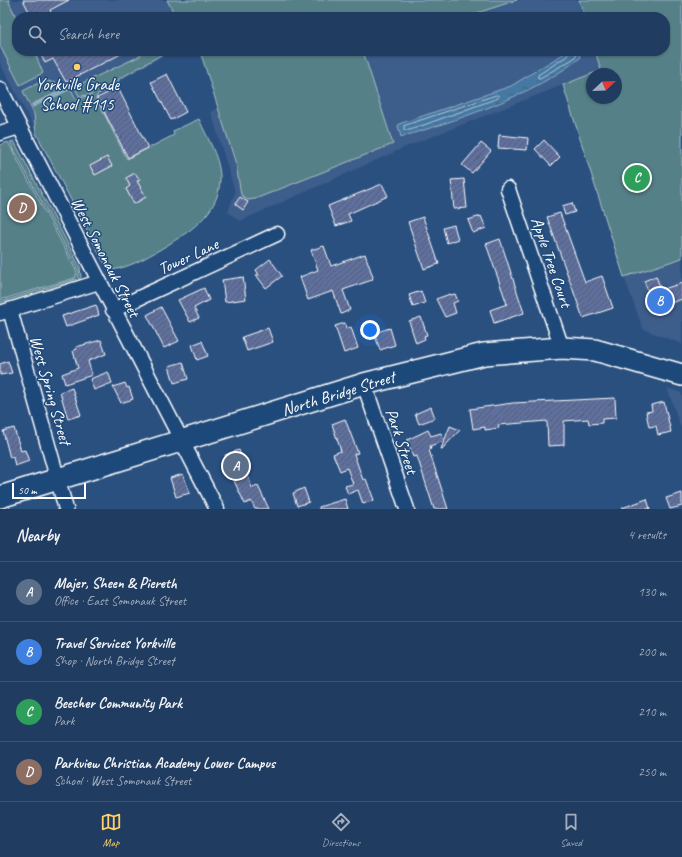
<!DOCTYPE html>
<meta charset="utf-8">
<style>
:root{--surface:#203c60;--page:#284366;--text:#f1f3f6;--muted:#a2adbd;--line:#3d5675;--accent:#ffd166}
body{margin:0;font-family:Caveat,sans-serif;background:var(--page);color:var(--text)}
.compass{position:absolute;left:586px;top:68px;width:36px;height:36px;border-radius:50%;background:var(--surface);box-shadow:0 1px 3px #0004;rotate:67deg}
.scale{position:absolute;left:12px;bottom:10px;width:74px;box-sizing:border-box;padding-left:4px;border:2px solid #fff;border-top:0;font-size:11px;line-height:14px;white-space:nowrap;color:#fff;-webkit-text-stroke:3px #1f4a7a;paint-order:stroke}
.you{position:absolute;left:370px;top:330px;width:14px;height:14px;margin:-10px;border:3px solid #fff;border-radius:50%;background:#1a73e8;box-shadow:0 0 0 6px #1a73e833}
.badge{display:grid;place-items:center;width:26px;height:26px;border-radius:50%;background:var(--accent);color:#fff;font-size:13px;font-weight:700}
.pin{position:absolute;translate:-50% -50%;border:2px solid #fff;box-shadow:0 1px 4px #0006}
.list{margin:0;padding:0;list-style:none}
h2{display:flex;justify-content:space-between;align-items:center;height:52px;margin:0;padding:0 16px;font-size:17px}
h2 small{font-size:13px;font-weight:400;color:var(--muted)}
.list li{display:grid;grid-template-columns:26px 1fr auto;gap:12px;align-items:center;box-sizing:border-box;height:60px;padding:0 16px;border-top:1px solid var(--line)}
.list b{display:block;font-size:15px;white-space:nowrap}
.list p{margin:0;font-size:13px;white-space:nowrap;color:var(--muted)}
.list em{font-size:13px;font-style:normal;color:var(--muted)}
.icon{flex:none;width:22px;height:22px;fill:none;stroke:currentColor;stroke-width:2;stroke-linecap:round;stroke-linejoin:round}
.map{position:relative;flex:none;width:682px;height:509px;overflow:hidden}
.search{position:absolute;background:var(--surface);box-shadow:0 1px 3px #0004;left:12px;right:12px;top:12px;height:44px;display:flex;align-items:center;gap:10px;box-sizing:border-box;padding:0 14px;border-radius:16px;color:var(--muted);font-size:15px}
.sheet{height:292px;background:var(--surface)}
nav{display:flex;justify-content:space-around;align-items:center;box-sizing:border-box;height:56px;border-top:1px solid var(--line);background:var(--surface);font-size:11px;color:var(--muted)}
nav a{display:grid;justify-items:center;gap:2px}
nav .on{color:var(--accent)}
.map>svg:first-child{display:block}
</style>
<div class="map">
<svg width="682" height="509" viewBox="0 0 682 509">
<defs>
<pattern id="water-ripples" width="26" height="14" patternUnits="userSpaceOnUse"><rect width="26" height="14" fill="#4478a2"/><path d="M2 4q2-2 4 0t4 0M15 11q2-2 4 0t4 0" fill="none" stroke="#486277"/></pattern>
<pattern id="building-hatch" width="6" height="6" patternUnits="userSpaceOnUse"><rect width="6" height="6" fill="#5e709e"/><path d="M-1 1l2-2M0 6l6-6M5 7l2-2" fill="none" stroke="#545c71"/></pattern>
</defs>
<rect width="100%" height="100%" fill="#2a5080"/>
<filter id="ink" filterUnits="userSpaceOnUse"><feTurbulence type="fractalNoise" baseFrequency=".025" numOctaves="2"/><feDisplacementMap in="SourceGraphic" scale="8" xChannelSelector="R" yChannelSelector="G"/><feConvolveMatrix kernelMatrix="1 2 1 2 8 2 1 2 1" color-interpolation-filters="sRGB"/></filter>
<g filter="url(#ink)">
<!-- built -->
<g fill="#3e5d8b">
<polygon points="0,0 579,0 585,17 17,17 17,51 171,51 35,129 0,63"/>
<polygon points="201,51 595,51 601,70 408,146 240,221 228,212 235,192 211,112 219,108"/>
<polygon points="682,258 682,344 643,329 624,277"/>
<polygon points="667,388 682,393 682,431"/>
</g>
<!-- green -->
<g fill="#568088" stroke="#aac0c4" fill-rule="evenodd">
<polygon points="0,0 10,0 9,2 17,19 17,51 34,51 43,73 20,85 0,46"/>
<polygon points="167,0 517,0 465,17 176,17"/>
<path d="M579 0H682V258L624 277 563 85 601 70 595 51H665V17H585ZM592 74H616V98H592Z"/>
<path d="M143 51H168L119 79 117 87 98 94 96 98 127 159 174 135 173 131 199 119C207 138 221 159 220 180 219 215 187 233 161 249 147 257 127 269 110 270L103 261 36 133 34 114 23 91 44 80 69 87 32 104 33 107 71 89 76 99 92 95 79 96 74 87 140 56Z"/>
<polygon points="200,51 363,51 393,144 255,199 248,200 241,195 236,164"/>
<polygon points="14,141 80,267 81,277 79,280 77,277 79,272 10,142"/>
<polygon points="8,142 77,272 75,278 0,300 0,145"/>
<polygon points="76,279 77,282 0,305 0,302"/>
</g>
<!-- water -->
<path fill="url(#water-ripples)" stroke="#8faec7" d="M568 51H579L580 58C531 96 461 119 401 137L398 126 399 124 511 86Z"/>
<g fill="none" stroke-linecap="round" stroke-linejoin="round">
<!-- shore -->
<g stroke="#b4c9da" stroke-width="1">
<polyline points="569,51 567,56 538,75 538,78 540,78 573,59 576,56 576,51"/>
<polygon points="497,95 499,96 498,98 410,130 404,130 404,126"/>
</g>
<!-- stream -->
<polyline stroke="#8faec7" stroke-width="3" points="33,105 69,88"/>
</g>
<!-- building -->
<g fill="url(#building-hatch)" stroke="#fff">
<polygon points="23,0 69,0 50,10 53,17 32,17"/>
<polygon points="39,51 127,51 66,82 53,59 45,63"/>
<polygon points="167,74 186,112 171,120 151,82"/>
<polygon points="118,88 148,148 128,158 97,98"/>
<polygon points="499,135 528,138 527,150 498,148"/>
<polygon points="544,140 560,157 551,166 535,149"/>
<polygon points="481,143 491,151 472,173 462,165"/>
<polygon points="107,157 112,166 95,175 90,166"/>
<polygon points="135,173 140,180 137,181 146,197 134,204 126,189 130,186 126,178"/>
<polygon points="464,179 467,208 454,209 451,180"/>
<polygon points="382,184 388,196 348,214 351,221 336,226 328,206"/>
<polygon points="240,197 248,202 243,210 235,204"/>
<polygon points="572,203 575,212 565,215 562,206"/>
<polygon points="560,213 585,282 602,276 613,308 583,318 547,217"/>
<polygon points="481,216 486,228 473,233 468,220"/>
<polygon points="423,217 439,264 424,269 408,222"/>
<polygon points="454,225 458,239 447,243 443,228"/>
<polygon points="500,239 524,313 494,323 490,310 507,304 486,244"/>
<polygon points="324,246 331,266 365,254 373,277 372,280 343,290 350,310 341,314 333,291 308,300 300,277 318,270 311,250"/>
<polygon points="270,259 282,276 266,288 256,275 259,275 256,270"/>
<polygon points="656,276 661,290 682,283 682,299 657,308 651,290 648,291 644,281"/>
<polygon points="243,277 246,299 225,302 222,280"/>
<polygon points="204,288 209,300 194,308 199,318 190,322 178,300"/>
<polygon points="421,291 425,303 413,307 409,295"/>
<polygon points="450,294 451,295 455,294 458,301 453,303 456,313 445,317 436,299"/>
<polygon points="96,305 99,315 66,327 62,316"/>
<polygon points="161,307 179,341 164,348 147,315"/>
<polygon points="421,317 427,335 424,336 425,339 416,343 409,321"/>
<polygon points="345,323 346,329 351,327 358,348 344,353 335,326"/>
<polygon points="268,328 273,342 247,351 242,337"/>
<polygon points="390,328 395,345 380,350 374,333"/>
<polygon points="101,340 106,354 88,361 92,375 65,384 62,374 78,368 73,351 77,349 76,347"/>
<polygon points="202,341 208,356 197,360 192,345"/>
<polygon points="8,361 12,373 0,375 0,364"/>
<polygon points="183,362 188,379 174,383 169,366"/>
<polygon points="108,372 112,383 94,390 90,379"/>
<polygon points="125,383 127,388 129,387 133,399 121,403 113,387"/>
<polygon points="72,388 81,415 68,419 60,392"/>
<polygon points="615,398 616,418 602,419 602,423 589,424 588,419 564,421 564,445 548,446 547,421 498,425 499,428 485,430 485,427 473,429 470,409 513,403"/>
<polygon points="664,402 671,432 658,435 656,426 649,427 646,412 652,411 651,405"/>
<polygon points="431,407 435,418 419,424 415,414"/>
<polygon points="345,419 358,453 354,454 363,480 366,479 374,500 363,504 358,490 348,494 345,486 353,484 347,468 340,471 333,454 341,451 332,424"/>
<polygon points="450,426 460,430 442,449 441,449"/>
<polygon points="14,428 21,451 25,450 29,461 15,466 13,457 10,458 3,431"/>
<polygon points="428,430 431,436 441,433 444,441 430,446 431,449 429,450 448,509 434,509 417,456 413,457 407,440"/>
<polygon points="239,450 252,488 258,486 269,509 255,509 251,501 245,504 235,483 225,455"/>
<polygon points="183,474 190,493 176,497 170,478"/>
<polygon points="304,488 309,502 297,506 293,493"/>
<polygon points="682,493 682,506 670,509 666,498"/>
<polygon points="345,499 348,509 319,509 319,507"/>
<polygon points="647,499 650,509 623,509 622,508"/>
</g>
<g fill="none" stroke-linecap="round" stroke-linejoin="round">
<defs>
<g id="minor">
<polyline points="0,89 217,509"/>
<polyline points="0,133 19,127"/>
<polyline points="508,189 562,348"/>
<polyline points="10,310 66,509"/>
<polyline points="113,310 277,234"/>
<polyline points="0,313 99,282"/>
<polyline points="364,384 407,509"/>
</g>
<polyline id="highway" points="0,497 364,384 484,354 562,348 595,350 682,375"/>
</defs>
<!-- minor casing -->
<use href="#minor" stroke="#fff" stroke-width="17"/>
<!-- highway casing -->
<use href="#highway" stroke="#fff" stroke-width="24"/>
<!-- minor -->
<use href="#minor" stroke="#1f4a7a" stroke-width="14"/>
<!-- highway -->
<use href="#highway" stroke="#1f4a7a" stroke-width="21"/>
</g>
</g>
<!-- markers -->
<circle fill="#ffd166" stroke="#1f4a7a" stroke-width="1.5" cx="77" cy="67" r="4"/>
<g text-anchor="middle" stroke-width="3" stroke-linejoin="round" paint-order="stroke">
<!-- poi labels -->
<g font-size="17" fill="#fff" stroke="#1f4a7a">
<text x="77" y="90">Yorkville Grade<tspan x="77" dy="20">School #115</tspan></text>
</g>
<!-- street labels -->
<g font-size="17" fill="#fff" stroke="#1f4a7a">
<text transform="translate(188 256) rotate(-25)" y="6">Tower Lane</text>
<text transform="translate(106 257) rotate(63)" y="6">West Somonauk Street</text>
<text transform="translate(552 262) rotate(71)" y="6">Apple Tree Court</text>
<text transform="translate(51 390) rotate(74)" y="6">West Spring Street</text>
<text transform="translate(338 393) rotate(-17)" y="6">North Bridge Street</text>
<text transform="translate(402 441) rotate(71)" y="6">Park Street</text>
</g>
</g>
</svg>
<svg class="compass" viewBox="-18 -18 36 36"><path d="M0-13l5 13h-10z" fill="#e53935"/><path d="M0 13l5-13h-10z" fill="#a2adbd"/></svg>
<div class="scale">50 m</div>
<div class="you"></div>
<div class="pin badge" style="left:236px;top:466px;background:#5c6f8a">A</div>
<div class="pin badge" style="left:660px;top:301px;background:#3f7fe0">B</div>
<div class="pin badge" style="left:637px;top:178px;background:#2e9e5b">C</div>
<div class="pin badge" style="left:22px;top:208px;background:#8d6e63">D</div>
<div class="search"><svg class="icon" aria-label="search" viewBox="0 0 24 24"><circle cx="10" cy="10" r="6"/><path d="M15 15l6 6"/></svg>Search here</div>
</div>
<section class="sheet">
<h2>Nearby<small>4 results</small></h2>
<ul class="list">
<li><span class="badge" style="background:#5c6f8a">A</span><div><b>Majer, Sheen &amp; Piereth</b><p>Office · East Somonauk Street</p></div><em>130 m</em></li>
<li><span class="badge" style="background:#3f7fe0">B</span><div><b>Travel Services Yorkville</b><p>Shop · North Bridge Street</p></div><em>200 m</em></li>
<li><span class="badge" style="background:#2e9e5b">C</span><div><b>Beecher Community Park</b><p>Park</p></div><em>210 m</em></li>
<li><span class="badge" style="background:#8d6e63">D</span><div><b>Parkview Christian Academy Lower Campus</b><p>School · West Somonauk Street</p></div><em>250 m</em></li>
</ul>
</section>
<nav>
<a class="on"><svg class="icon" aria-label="map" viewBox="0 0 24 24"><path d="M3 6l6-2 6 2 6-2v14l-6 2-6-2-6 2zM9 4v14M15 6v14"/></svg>Map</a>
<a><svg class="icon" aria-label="directions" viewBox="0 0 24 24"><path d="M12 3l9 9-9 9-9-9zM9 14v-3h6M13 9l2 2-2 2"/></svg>Directions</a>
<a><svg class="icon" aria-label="saved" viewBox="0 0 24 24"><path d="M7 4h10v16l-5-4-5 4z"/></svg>Saved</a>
</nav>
